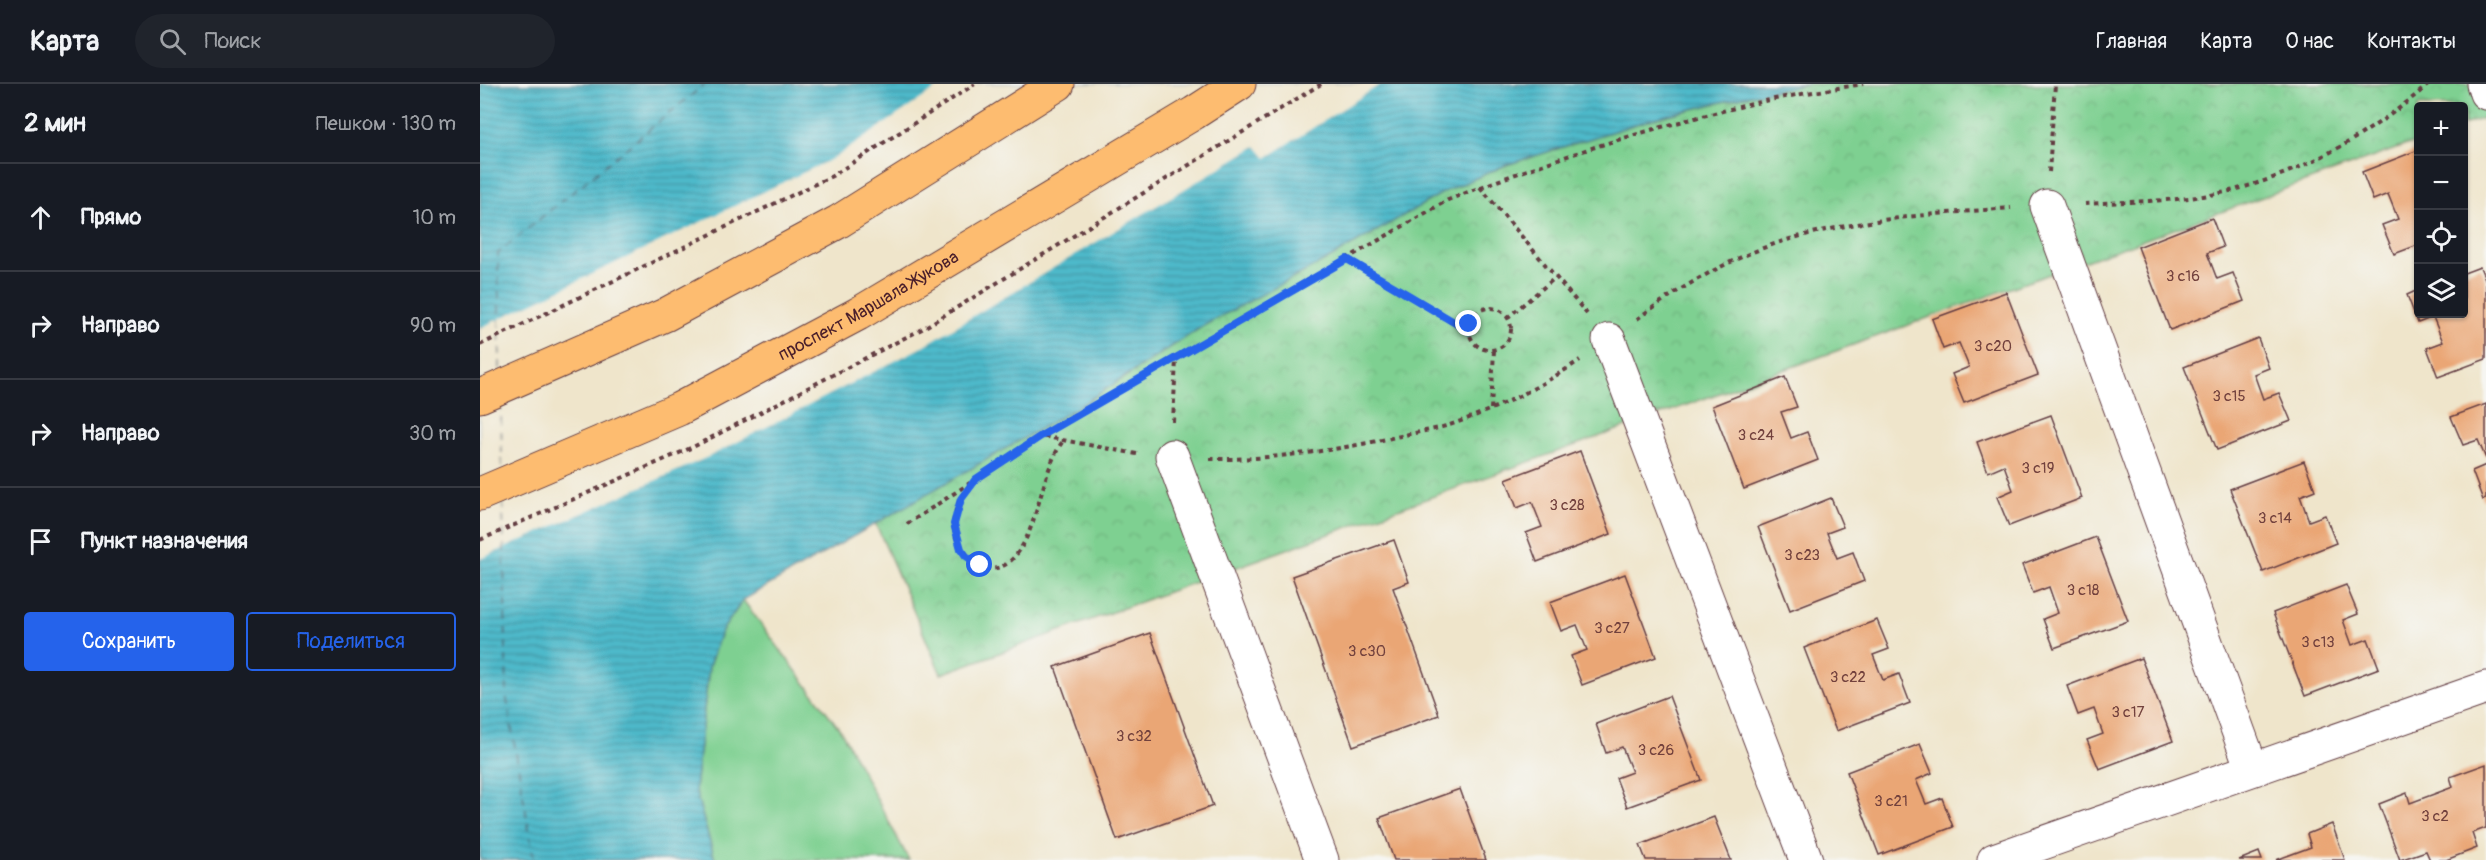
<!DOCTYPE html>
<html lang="ru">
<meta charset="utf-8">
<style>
:root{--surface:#171b24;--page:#20242c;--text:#f1f3f6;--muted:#9ea1a6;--line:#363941;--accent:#2563eb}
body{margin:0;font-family:Pangolin,sans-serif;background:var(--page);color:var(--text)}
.controls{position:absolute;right:18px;top:18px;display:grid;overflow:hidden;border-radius:6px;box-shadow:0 2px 4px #0004}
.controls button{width:54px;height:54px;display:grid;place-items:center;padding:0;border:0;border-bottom:2px solid var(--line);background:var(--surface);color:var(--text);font:30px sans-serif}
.stop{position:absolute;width:18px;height:18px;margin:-14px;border:4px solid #2563eb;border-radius:50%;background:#fff}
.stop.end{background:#2563eb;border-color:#fff;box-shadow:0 2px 6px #0008}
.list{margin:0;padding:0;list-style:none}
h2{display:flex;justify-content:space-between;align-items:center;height:78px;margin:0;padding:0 24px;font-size:26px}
h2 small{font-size:20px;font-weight:400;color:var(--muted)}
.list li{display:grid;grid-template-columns:39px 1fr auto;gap:18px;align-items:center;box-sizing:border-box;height:108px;padding:0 24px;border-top:2px solid var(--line)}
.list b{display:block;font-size:22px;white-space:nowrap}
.list em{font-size:20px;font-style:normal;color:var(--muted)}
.actions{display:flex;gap:12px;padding:18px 24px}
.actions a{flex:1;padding:14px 0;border:2px solid var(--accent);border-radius:6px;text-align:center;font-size:21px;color:var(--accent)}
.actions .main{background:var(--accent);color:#fff}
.icon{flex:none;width:33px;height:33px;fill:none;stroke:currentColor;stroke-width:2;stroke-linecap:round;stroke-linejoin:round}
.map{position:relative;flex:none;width:2006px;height:776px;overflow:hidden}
header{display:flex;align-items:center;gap:36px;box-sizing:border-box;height:84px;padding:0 30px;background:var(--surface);border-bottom:2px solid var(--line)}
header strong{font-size:28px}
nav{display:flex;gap:33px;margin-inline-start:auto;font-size:21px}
.search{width:420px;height:54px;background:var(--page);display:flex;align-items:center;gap:15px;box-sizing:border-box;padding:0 21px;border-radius:33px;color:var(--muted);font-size:22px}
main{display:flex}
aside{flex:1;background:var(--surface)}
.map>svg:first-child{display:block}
</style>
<header>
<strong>Карта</strong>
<div class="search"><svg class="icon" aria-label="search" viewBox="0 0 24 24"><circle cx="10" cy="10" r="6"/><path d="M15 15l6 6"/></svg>Поиск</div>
<nav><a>Главная</a><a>Карта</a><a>О нас</a><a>Контакты</a></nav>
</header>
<main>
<aside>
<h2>2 мин<small>Пешком · 130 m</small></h2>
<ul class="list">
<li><svg class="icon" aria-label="ahead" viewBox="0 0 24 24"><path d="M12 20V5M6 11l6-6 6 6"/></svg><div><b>Прямо</b></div><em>10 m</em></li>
<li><svg class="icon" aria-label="right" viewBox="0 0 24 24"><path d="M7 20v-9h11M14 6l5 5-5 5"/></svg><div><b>Направо</b></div><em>90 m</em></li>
<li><svg class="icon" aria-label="right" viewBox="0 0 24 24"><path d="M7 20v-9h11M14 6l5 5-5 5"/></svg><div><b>Направо</b></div><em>30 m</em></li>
<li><svg class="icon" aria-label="arrive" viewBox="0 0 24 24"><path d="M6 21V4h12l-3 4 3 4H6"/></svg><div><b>Пункт назначения</b></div></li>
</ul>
<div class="actions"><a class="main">Сохранить</a><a>Поделиться</a></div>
</aside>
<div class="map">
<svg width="2006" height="776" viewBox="0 0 2006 776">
<defs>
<pattern id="park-crowns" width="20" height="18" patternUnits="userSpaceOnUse" patternTransform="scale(1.5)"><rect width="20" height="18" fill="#7ed091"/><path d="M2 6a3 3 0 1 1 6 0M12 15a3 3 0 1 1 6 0" fill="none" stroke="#6eb27d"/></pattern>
<pattern id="water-rules" width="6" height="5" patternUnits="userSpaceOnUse" patternTransform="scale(1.5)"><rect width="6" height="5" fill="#4eb9ca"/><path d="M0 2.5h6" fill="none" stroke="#4396a4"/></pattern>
</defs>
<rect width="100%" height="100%" fill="#f6f6f2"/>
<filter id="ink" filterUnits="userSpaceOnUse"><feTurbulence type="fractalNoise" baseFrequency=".0167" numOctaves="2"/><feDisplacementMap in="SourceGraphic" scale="12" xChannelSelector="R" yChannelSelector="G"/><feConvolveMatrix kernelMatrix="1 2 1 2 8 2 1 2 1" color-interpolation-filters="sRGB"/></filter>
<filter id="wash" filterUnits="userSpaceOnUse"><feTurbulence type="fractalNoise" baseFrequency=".008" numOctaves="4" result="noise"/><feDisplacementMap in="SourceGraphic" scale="24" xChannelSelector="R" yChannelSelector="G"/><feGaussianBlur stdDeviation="1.35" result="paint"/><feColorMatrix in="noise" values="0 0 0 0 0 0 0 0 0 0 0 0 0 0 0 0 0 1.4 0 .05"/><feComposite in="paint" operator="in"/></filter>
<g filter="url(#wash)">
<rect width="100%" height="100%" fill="#efe5cb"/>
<!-- grass -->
<polygon fill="#7ed091" stroke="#64785e" stroke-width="1.5" points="263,516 361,647 429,776 235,776 215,705 229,582 241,548"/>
<!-- park -->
<polygon fill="url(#park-crowns)" stroke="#64785e" stroke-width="1.5" points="1328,0 2006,0 2006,33 1984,41 1984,22 1938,22 1938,57 461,590 395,438 603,320 723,242 966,107 1026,81 1175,34 1275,10"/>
<!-- water -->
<polygon fill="url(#water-rules)" stroke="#4c6c7a" stroke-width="1.5" points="0,0 1328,0 1275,10 1175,34 1026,81 966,107 843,178 723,242 603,320 263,516 241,548 229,582 215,705 235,776 0,776"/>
<!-- pier -->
<polygon fill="#efe5cb" points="463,0 901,0 786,74 776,62 440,264 230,372 0,475 0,244 356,73"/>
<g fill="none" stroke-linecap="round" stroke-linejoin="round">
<!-- ferry -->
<g stroke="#4b5563" stroke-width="1.5" stroke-dasharray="8 6" stroke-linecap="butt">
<polyline points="20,285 18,169 225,0"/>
<polyline points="21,319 22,384"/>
<polyline points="23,418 27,616 54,776"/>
</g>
</g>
<g id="blocks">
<!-- building -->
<g fill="#eaa674">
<polygon points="1938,66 1938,161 1914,170 1902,141 1918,135 1908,110 1893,116 1882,88"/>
<polygon points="1732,134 1743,163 1727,169 1737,195 1753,189 1764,217 1690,246 1658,163"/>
<polygon points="2000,183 2006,197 2006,275 1958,293 1947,264 1963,258 1953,233 1938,239 1927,211 1938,206 1938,230 1984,230 1984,189"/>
<polygon points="1526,208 1558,291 1484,319 1472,290 1489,283 1479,259 1463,265 1452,235"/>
<polygon points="1778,254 1789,284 1774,290 1783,315 1799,309 1811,337 1737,366 1704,283"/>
<polygon points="1305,293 1317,323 1301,328 1311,354 1327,348 1338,376 1264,405 1232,322"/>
<polygon points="2006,320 2006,375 1998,356 1983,361 1971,333"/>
<polygon points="1571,331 1602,414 1529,442 1517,413 1533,406 1524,381 1508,388 1497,358"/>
<polygon points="1100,367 1131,450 1057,478 1046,449 1062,443 1052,418 1037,424 1026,395"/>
<polygon points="1824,377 1835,406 1820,412 1829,437 1845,431 1856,459 1783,488 1750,405"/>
<polygon points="2006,381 2006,415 2003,416 1992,387"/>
<polygon points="1351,414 1363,443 1347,449 1357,474 1373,468 1384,497 1310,526 1278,443"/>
<polygon points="1616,453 1648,537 1574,564 1563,535 1578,529 1569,503 1553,509 1542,481"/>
<polygon points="914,456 929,498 913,504 959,631 873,662 812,492"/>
<polygon points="1145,490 1176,573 1102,601 1091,572 1107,566 1097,541 1081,547 1070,518"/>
<polygon points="1866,501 1878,530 1863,536 1872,561 1888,555 1899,584 1825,612 1793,529"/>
<polygon points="1397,536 1409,565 1393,571 1403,596 1419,590 1430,619 1356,647 1324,564"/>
<polygon points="670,549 733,722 637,756 575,583"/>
<polygon points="1661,574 1693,657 1619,685 1607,656 1623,650 1614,625 1598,631 1587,602"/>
<polygon points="1189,612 1221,696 1147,723 1136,694 1152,688 1142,663 1126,669 1116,640"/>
<polygon points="1440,660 1452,689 1436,696 1446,720 1462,714 1473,743 1399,771 1367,688"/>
<polygon points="2006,680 2006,744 1992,749 1997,764 1966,776 1950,776 1946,767 1920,776 1899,720 1927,709 1930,719 1973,703 1970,693"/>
<polygon points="980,705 1006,776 914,776 899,734"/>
<polygon points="1234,733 1251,776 1166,776 1160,761"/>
<polygon points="1852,740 1865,776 1796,776 1831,763 1827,750"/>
<polygon points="1779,768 1782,776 1759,776"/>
</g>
</g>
</g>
<g filter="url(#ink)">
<use href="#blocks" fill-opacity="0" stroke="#633d43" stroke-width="1.5"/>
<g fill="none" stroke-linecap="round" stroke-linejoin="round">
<defs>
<g id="street">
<polyline points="2003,0 2006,9"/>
<polyline points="1567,122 1772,685"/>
<polyline points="1129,256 1326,776"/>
<polyline points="692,372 842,776"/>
<polyline points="1514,776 2006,604"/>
</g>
<g id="primary">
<polyline points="0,312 185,231 358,138 578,0"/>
<path id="s1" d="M0 410 199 325 378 230 714 29 759 0"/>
</g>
</defs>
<!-- street casing -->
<use href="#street" stroke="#633d43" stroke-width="35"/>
<!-- primary casing -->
<use href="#primary" stroke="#633d43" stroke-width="35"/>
<!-- path -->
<g stroke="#633d43" stroke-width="4" stroke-dasharray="4.5 4.5" stroke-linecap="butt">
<polyline points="1569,88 1575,0"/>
<polyline points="1000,103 1107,230"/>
<path d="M1605 120C1653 117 1703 118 1750 107 1825 88 1891 50 1949 0"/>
<polyline points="867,175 989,247"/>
<circle cx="1010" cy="245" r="21"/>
<polyline points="1027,234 1076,193"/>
<path d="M1157 235C1199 204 1247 176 1297 159 1372 135 1453 130 1531 124"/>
<polyline points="0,261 352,92 495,0"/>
<polyline points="1011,325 1014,266"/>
<polyline points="693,338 696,275"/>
<path d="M657 370 561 352 968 116C1067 76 1171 43 1276 19 1311 11 1347 6 1383 0"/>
<path d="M730 375C796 376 865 365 929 350 945 347 963 344 978 338 1021 323 1062 302 1100 276"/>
<path d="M496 395C484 407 475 422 474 439 474 465 503 499 529 478 559 453 559 390 583 357"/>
<polyline points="496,395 561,352"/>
<polyline points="427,440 490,399"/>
<polyline points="0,456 213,363 442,245 841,0"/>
</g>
<!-- street -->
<use href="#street" stroke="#fff" stroke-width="33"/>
<!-- primary -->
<use href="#primary" stroke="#fdbc6f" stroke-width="33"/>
</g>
</g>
<g fill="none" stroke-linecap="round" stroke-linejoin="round" filter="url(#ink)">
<!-- route -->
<polyline stroke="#2563eb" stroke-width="8" points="500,481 486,472 481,465 474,440 481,415 496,395 561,352 867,175 989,247 989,240"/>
</g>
<g text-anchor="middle" stroke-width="5" stroke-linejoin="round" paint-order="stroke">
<!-- number labels -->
<g font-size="15" fill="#72413d">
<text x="1703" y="197">3 с16</text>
<text x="1513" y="267">3 с20</text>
<text x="1749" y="317">3 с15</text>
<text x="1276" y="356">3 с24</text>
<text x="1558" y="389">3 с19</text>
<text x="1087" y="426">3 с28</text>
<text x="1795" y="439">3 с14</text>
<text x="1322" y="476">3 с23</text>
<text x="1603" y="511">3 с18</text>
<text x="1132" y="549">3 с27</text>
<text x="1838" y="563">3 с13</text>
<text x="887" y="572">3 с30</text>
<text x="1368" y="598">3 с22</text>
<text x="1648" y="633">3 с17</text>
<text x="654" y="657">3 с32</text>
<text x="1176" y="671">3 с26</text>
<text x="1411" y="722">3 с21</text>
<text x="1955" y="737">3 с2</text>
</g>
<!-- street labels -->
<g font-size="18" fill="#4a1f2b" stroke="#f6f6f2">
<text dy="6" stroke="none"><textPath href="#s1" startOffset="432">проспект Маршала Жукова</textPath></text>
</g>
</g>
</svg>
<div class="controls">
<button>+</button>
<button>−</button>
<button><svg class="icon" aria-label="locate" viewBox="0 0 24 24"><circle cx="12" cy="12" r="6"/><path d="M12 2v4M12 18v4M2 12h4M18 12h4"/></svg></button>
<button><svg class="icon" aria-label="layers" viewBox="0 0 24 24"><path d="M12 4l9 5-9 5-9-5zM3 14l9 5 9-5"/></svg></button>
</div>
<div class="stop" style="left:500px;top:481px"></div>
<div class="stop end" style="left:989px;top:240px"></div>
</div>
</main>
